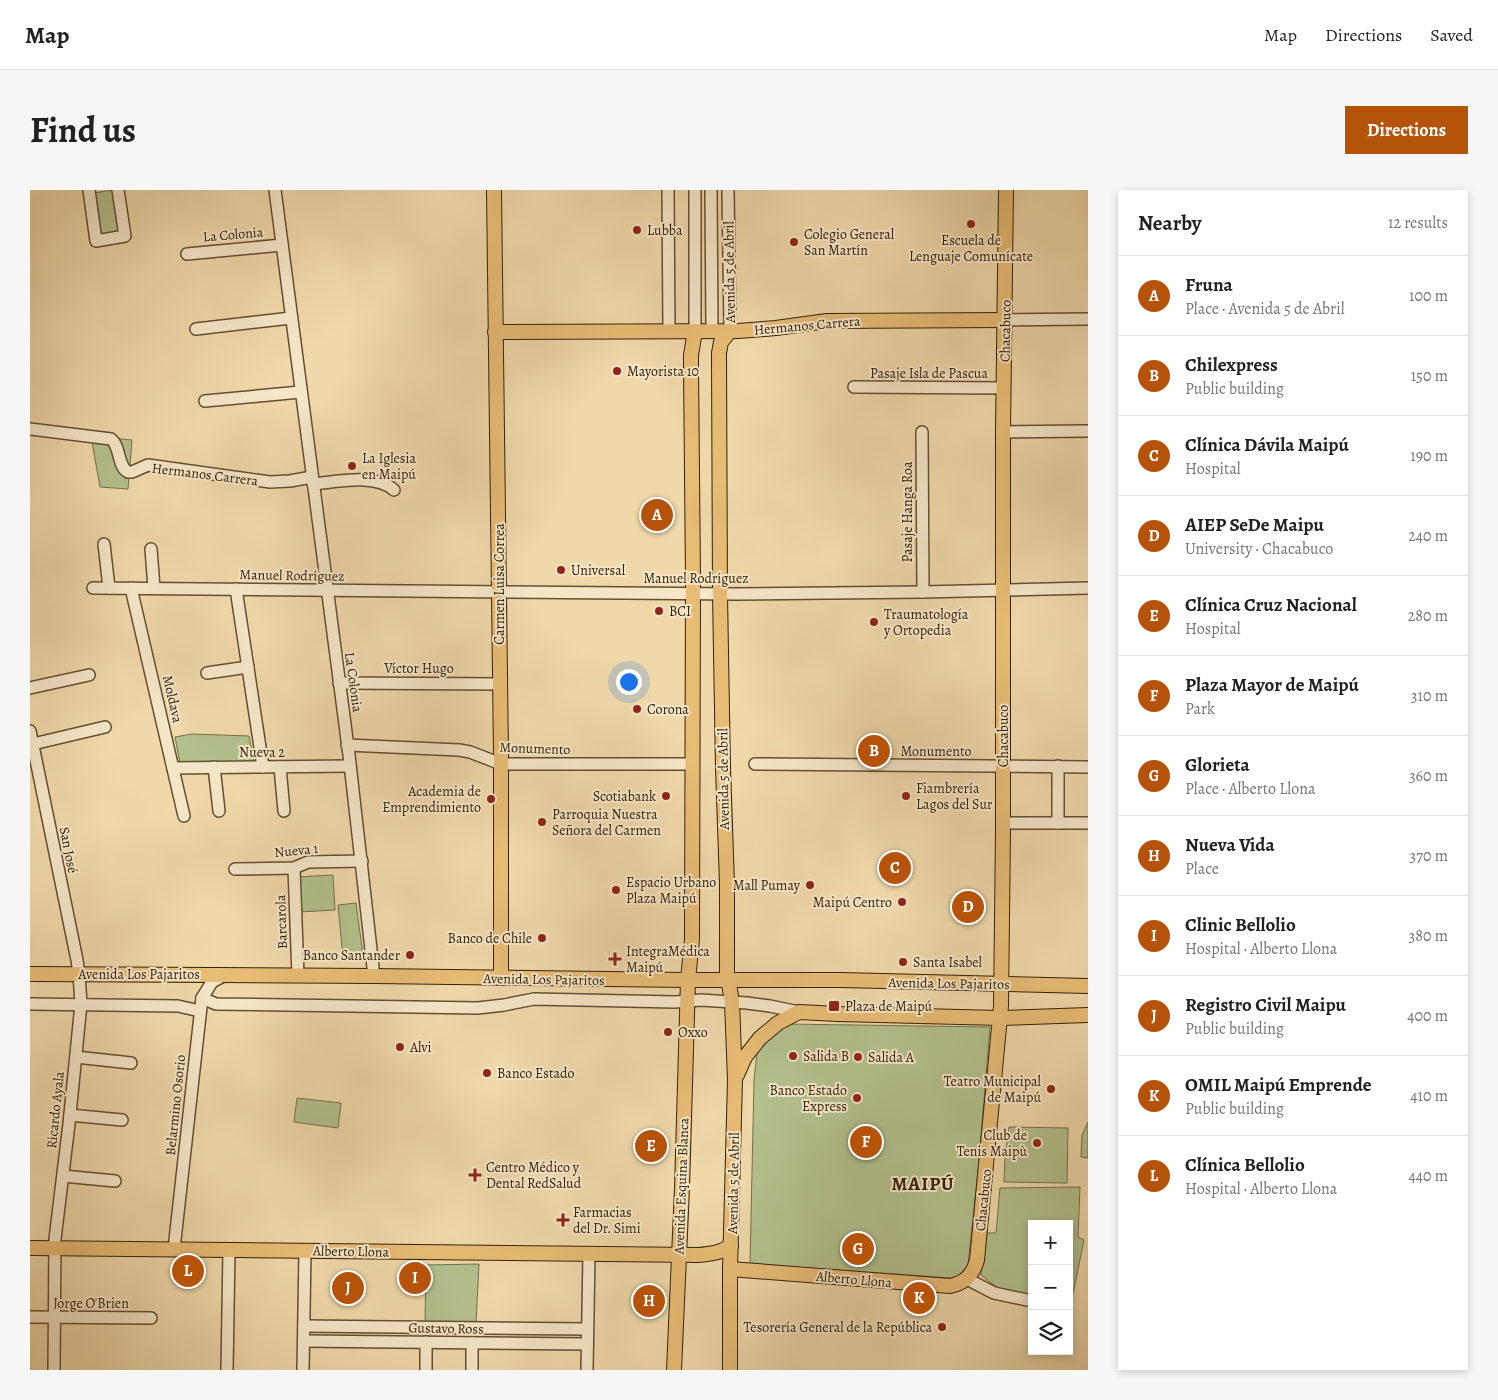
<!DOCTYPE html>
<meta charset="utf-8">
<style>
:root{--surface:#fff;--page:#f6f6f6;--text:#202124;--muted:#757577;--line:#e0e0e0;--accent:#b45309}
body{margin:0;font-family:Alegreya,serif;background:var(--page);color:var(--text)}
.controls{position:absolute;right:15px;bottom:15px;display:grid;overflow:hidden;border-radius:0px;box-shadow:0 2px 8px #0003}
.controls button{width:45px;height:45px;display:grid;place-items:center;padding:0;border:0;border-bottom:1px solid var(--line);background:var(--surface);color:var(--text);font:25px sans-serif}
.you{position:absolute;left:598px;top:491px;width:18px;height:18px;margin:-12px;border:4px solid #fff;border-radius:50%;background:#1a73e8;box-shadow:0 0 0 8px #1a73e833}
.badge{display:grid;place-items:center;width:32px;height:32px;border-radius:50%;background:var(--accent);color:#fff;font-size:16px;font-weight:700}
.pin{position:absolute;translate:-50% -50%;border:2px solid #fff;box-shadow:0 1px 5px #0006}
.list{margin:0;padding:0;list-style:none}
h2{display:flex;justify-content:space-between;align-items:center;height:65px;margin:0;padding:0 20px;font-size:21px}
h2 small{font-size:16px;font-weight:400;color:var(--muted)}
.list li{display:grid;grid-template-columns:32px 1fr auto;gap:15px;align-items:center;box-sizing:border-box;height:80px;padding:0 20px;border-top:1px solid var(--line)}
.list b{display:block;font-size:19px;white-space:nowrap}
.list p{margin:0;font-size:16px;white-space:nowrap;color:var(--muted)}
.list em{font-size:16px;font-style:normal;color:var(--muted)}
.icon{flex:none;width:28px;height:28px;fill:none;stroke:currentColor;stroke-width:2;stroke-linecap:round;stroke-linejoin:round}
.map{position:relative;flex:none;width:1058px;height:1180px;overflow:hidden;border-radius:0px}
header{display:flex;align-items:center;gap:30px;box-sizing:border-box;height:70px;padding:0 25px;background:var(--surface);border-bottom:1px solid var(--line)}
header strong{font-size:24px}
nav{display:flex;gap:28px;margin-inline-start:auto;font-size:18px}
.intro{display:flex;align-items:center;justify-content:space-between;box-sizing:border-box;height:120px;padding:0 30px}
h1{margin:0;font-size:35px}
.button{padding:12px 22px;border-radius:0px;background:var(--accent);color:#fff;font-size:18px;font-weight:700}
main{display:flex;gap:30px;padding:0 30px}
aside{flex:1;background:var(--surface);border-radius:0px;box-shadow:0 2px 8px #0003}
.map>svg:first-child{display:block}
</style>
<header>
<strong>Map</strong>
<nav><a>Map</a><a>Directions</a><a>Saved</a></nav>
</header>
<div class="intro"><h1>Find us</h1><a class="button">Directions</a></div>
<main>
<div class="map">
<svg width="1058" height="1180" viewBox="0 0 1058 1180">
<rect width="100%" height="100%" fill="#efd8aa"/>
<filter id="stains"><feTurbulence type="fractalNoise" baseFrequency=".004" numOctaves="4"/><feColorMatrix values="0 0 0 0 .2 0 0 0 0 .09 0 0 0 0 .02 0 0 0 .5 -.17"/></filter>
<radialGradient id="worn" r=".72"><stop offset=".6" stop-color="#630" stop-opacity="0"/><stop offset="1" stop-color="#630" stop-opacity=".3"/></radialGradient>
<!-- green -->
<g fill="#b2c08d" stroke="#73704c">
<polygon points="83,0 90,42 70,44 64,3"/>
<polygon points="61,246 102,250 98,299 70,297"/>
<polygon points="162,544 219,546 224,572 150,573 145,547"/>
<polygon points="303,685 305,720 269,722 267,687"/>
<polygon points="326,713 333,765 329,767 313,768 308,715"/>
<polygon points="755,834 960,837 949,971 938,1075 929,1086 921,1088 720,1074 724,890 727,863 734,854"/>
<polygon points="267,908 311,913 308,938 264,932"/>
<polygon points="1058,932 1058,968 1051,967 1052,945"/>
<polygon points="979,937 1038,938 1037,993 974,992 975,967"/>
<polygon points="1050,997 1048,1047 1054,1050 1041,1113 1039,1113 1039,1034 1002,1034 1002,1107 974,1103 951,1085 955,1043 966,1043 970,998"/>
<polygon points="449,1074 446,1134 395,1132 396,1075"/>
</g>
<g fill="none" stroke-linecap="round" stroke-linejoin="round">
<defs>
<g id="minor">
<polyline points="59,0 66,51 95,46 88,0"/>
<polyline points="245,0 319,565 344,786"/>
<polyline points="638,0 639,141"/>
<polyline points="665,0 665,141"/>
<polyline points="681,0 682,141"/>
<polyline points="698,0 700,141"/>
<polyline points="157,64 252,55"/>
<polyline points="975,130 1058,129"/>
<polyline points="166,139 261,128"/>
<polyline points="824,197 974,198"/>
<polyline points="175,211 270,202"/>
<path d="M0 239 81 249C91 257 87 276 98 282H102L118 275 240 292 260 291 282 287"/>
<polyline points="892,242 893,402"/>
<polyline points="973,242 1058,241"/>
<path d="M283 294C306 292 346 283 364 300"/>
<polyline points="74,354 79,398"/>
<polyline points="121,359 124,398"/>
<polyline points="63,398 705,404 893,402 1058,398"/>
<polyline points="101,398 154,626"/>
<polyline points="206,399 233,577"/>
<polyline points="177,483 218,477"/>
<polyline points="309,493 470,494"/>
<polyline points="0,498 59,485"/>
<polyline points="0,541 47,770 49,784 51,814 39,934 25,1049 24,1180"/>
<polyline points="3,554 75,537"/>
<polyline points="317,555 429,560 440,562 471,574 663,574"/>
<polyline points="725,574 1058,577"/>
<polyline points="1028,576 1028,633"/>
<polyline points="184,577 189,621"/>
<polyline points="250,577 254,621"/>
<polyline points="143,578 320,576"/>
<polyline points="973,633 1058,633"/>
<polyline points="264,678 268,786"/>
<polyline points="205,679 264,678 278,672 332,671"/>
<polyline points="172,808 186,814 448,818 474,815 504,809 645,812 671,810 717,813 740,816 769,822"/>
<polyline points="0,814 148,816 170,821"/>
<polyline points="46,867 101,873"/>
<polyline points="40,925 92,930"/>
<polyline points="33,986 85,991"/>
<polyline points="144,1059 172,808 182,792 195,785"/>
<polyline points="937,1089 964,1103 1002,1111"/>
<polyline points="0,1127 121,1128"/>
<polyline points="274,1136 557,1139"/>
<polyline points="274,1151 557,1154"/>
<polyline points="396,1152 396,1180"/>
<polyline points="442,1153 442,1180"/>
<polyline points="197,1180 199,1060"/>
<polyline points="273,1180 275,1061"/>
<polyline points="557,1180 559,1064"/>
</g>
<g id="major">
<polyline points="464,0 471,566 471,788"/>
<polyline points="700,141 691,152 689,163 690,404 693,578 697,694 697,782 702,812 705,890 700,1079 700,1180"/>
<polyline points="465,142 708,141 746,138 797,131 975,130"/>
<polyline points="0,784 344,786 658,790 811,790 1058,796"/>
<polyline points="707,885 715,867 730,848 748,833 769,822 808,824 971,828 1058,825"/>
<path d="M0 1058 668 1065C680 1064 690 1063 701 1056"/>
<path d="M700 1079 920 1096C935 1093 943 1085 947 1070L971 816 973 641V242L976 0"/>
<polyline points="644,1180 652,998 658,790 662,749 663,390 661,176 661,165 665,141"/>
</g>
</defs>
<!-- minor casing -->
<use href="#minor" stroke="#634f33" stroke-width="14"/>
<!-- major casing -->
<use href="#major" stroke="#34210b" stroke-width="16"/>
<!-- minor -->
<use href="#minor" stroke="#f5e6c8" stroke-width="11"/>
<!-- major -->
<use href="#major" stroke="#e8bc75" stroke-width="14"/>
</g>
<!-- markers -->
<g fill="#8f2418" stroke="#f5e6c8" stroke-width="2">
<circle cx="941" cy="34" r="5"/>
<circle cx="607" cy="40" r="5"/>
<circle cx="764" cy="52" r="5"/>
<circle cx="587" cy="181" r="5"/>
<circle cx="322" cy="276" r="5"/>
<circle cx="531" cy="380" r="5"/>
<circle cx="629" cy="421" r="5"/>
<circle cx="844" cy="432" r="5"/>
<circle cx="607" cy="519" r="5"/>
<circle cx="636" cy="606" r="5"/>
<circle cx="876" cy="606" r="5"/>
<circle cx="461" cy="609" r="5"/>
<circle cx="512" cy="632" r="5"/>
<circle cx="780" cy="695" r="5"/>
<circle cx="586" cy="700" r="5"/>
<circle cx="872" cy="712" r="5"/>
<circle cx="512" cy="748" r="5"/>
<circle cx="380" cy="765" r="5"/>
<path d="M582.5 761.5h5v5h5v5h-5v5h-5v-5h-5v-5h5z"/>
<circle cx="873" cy="772" r="5"/>
<rect x="798" y="810" width="12" height="12" rx="2.5"/>
<circle cx="638" cy="842" r="5"/>
<circle cx="370" cy="857" r="5"/>
<circle cx="763" cy="866" r="5"/>
<circle cx="828" cy="867" r="5"/>
<circle cx="457" cy="883" r="5"/>
<circle cx="1021" cy="899" r="5"/>
<circle cx="827" cy="908" r="5"/>
<circle cx="1007" cy="953" r="5"/>
<path d="M442.5 977.5h5v5h5v5h-5v5h-5v-5h-5v-5h5z"/>
<path d="M530.5 1022.5h5v5h5v5h-5v5h-5v-5h-5v-5h5z"/>
<circle cx="912" cy="1137" r="5"/>
</g>
<g text-anchor="middle" stroke-width="4" stroke-linejoin="round" paint-order="stroke">
<!-- poi labels -->
<g font-size="14" fill="#34210b" stroke="#f5e6c8" text-anchor="start">
<text x="617" y="45">Lubba</text>
<text x="774" y="49">Colegio General<tspan x="774" dy="16">San Martín</tspan></text>
<text x="941" y="55" text-anchor="middle">Escuela de<tspan x="941" dy="16">Lenguaje Comunícate</tspan></text>
<text x="597" y="186">Mayorista 10</text>
<text x="332" y="273">La Iglesia<tspan x="332" dy="16">en Maipú</tspan></text>
<text x="541" y="385">Universal</text>
<text x="639" y="426">BCI</text>
<text x="854" y="429">Traumatología<tspan x="854" dy="16">y Ortopedia</tspan></text>
<text x="617" y="524">Corona</text>
<text x="886" y="603">Fiambrería<tspan x="886" dy="16">Lagos del Sur</tspan></text>
<text x="451" y="606" text-anchor="end">Academia de<tspan x="451" dy="16">Emprendimiento</tspan></text>
<text x="626" y="611" text-anchor="end">Scotiabank</text>
<text x="522" y="629">Parroquia Nuestra<tspan x="522" dy="16">Señora del Carmen</tspan></text>
<text x="596" y="697">Espacio Urbano<tspan x="596" dy="16">Plaza Maipú</tspan></text>
<text x="770" y="700" text-anchor="end">Mall Pumay</text>
<text x="862" y="717" text-anchor="end">Maipú Centro</text>
<text x="502" y="753" text-anchor="end">Banco de Chile</text>
<text x="596" y="766">IntegraMédica<tspan x="596" dy="16">Maipú</tspan></text>
<text x="370" y="770" text-anchor="end">Banco Santander</text>
<text x="883" y="777">Santa Isabel</text>
<text x="815" y="821">Plaza de Maipú</text>
<text x="648" y="847">Oxxo</text>
<text x="380" y="862">Alvi</text>
<text x="773" y="871">Salida B</text>
<text x="838" y="872">Salida A</text>
<text x="467" y="888">Banco Estado</text>
<text x="1011" y="896" text-anchor="end">Teatro Municipal<tspan x="1011" dy="16">de Maipú</tspan></text>
<text x="817" y="905" text-anchor="end">Banco Estado<tspan x="817" dy="16">Express</tspan></text>
<text x="997" y="950" text-anchor="end">Club de<tspan x="997" dy="16">Tenis Maipù</tspan></text>
<text x="456" y="982">Centro Médico y<tspan x="456" dy="16">Dental RedSalud</tspan></text>
<text x="543" y="1027">Farmacias<tspan x="543" dy="16">del Dr. Simi</tspan></text>
<text x="902" y="1142" text-anchor="end">Tesorería General de la República</text>
</g>
<!-- street labels -->
<g font-size="14" fill="#34210b" stroke="#f5e6c8">
<text transform="translate(203 44) rotate(-5)" y="5">La Colonia</text>
<text transform="translate(699 82) rotate(-91)" y="5">Avenida 5 de Abril</text>
<text transform="translate(777 135) rotate(-5)" y="5">Hermanos Carrera</text>
<text transform="translate(975 141) rotate(-89)" y="5">Chacabuco</text>
<text x="899" y="188">Pasaje Isla de Pascua</text>
<text transform="translate(175 284) rotate(7)" y="5">Hermanos Carrera</text>
<text transform="translate(877 322) rotate(-90)" y="5">Pasaje Hanga Roa</text>
<text transform="translate(262 385) rotate(1)" y="5">Manuel Rodríguez</text>
<text x="666" y="393">Manuel Rodríguez</text>
<text transform="translate(469 394) rotate(-90)" y="5">Carmen Luisa Correa</text>
<text x="389" y="483">Víctor Hugo</text>
<text transform="translate(324 492) rotate(82)" y="5">La Colonia</text>
<text transform="translate(143 509) rotate(77)" y="5">Moldava</text>
<text transform="translate(973 546) rotate(-90)" y="5">Chacabuco</text>
<text transform="translate(505 558) rotate(2)" y="5">Monumento</text>
<text x="906" y="566">Monumento</text>
<text x="232" y="567">Nueva 2</text>
<text transform="translate(693 589) rotate(-91)" y="5">Avenida 5 de Abril</text>
<text transform="translate(39 660) rotate(79)" y="5">San José</text>
<text transform="translate(266 660) rotate(-6)" y="5">Nueva 1</text>
<text transform="translate(251 732) rotate(-92)" y="5">Barcarola</text>
<text x="109" y="789">Avenida Los Pajaritos</text>
<text transform="translate(514 789) rotate(1)" y="5">Avenida Los Pajaritos</text>
<text transform="translate(919 793) rotate(1)" y="5">Avenida Los Pajaritos</text>
<text transform="translate(145 915) rotate(-84)" y="5">Belarmino Osorio</text>
<text transform="translate(25 920) rotate(-84)" y="5">Ricardo Ayala</text>
<text transform="translate(703 993) rotate(-89)" y="5">Avenida 5 de Abril</text>
<text transform="translate(651 996) rotate(-88)" y="5">Avenida Esquina Blanca</text>
<text transform="translate(953 1010) rotate(-84)" y="5">Chacabuco</text>
<text transform="translate(321 1061) rotate(1)" y="5">Alberto Llona</text>
<text transform="translate(824 1089) rotate(5)" y="5">Alberto Llona</text>
<text x="61" y="1118">Jorge O'Brien</text>
<text transform="translate(416 1138) rotate(1)" y="5">Gustavo Ross</text>
</g>
<!-- district labels -->
<g font-size="19" font-weight="bold" letter-spacing="1" fill="#34210b" stroke="#f5e6c8">
<text x="893" y="1000">MAIPÚ</text>
</g>
</g>
<rect width="100%" height="100%" filter="url(#stains)"/>
<rect width="100%" height="100%" fill="url(#worn)"/>
</svg>
<div class="controls">
<button>+</button>
<button>−</button>
<button><svg class="icon" aria-label="layers" viewBox="0 0 24 24"><path d="M12 4l9 5-9 5-9-5zM3 14l9 5 9-5"/></svg></button>
</div>
<div class="you"></div>
<div class="pin badge" style="left:627px;top:325px">A</div>
<div class="pin badge" style="left:844px;top:561px">B</div>
<div class="pin badge" style="left:865px;top:678px">C</div>
<div class="pin badge" style="left:938px;top:717px">D</div>
<div class="pin badge" style="left:621px;top:956px">E</div>
<div class="pin badge" style="left:836px;top:952px">F</div>
<div class="pin badge" style="left:828px;top:1059px">G</div>
<div class="pin badge" style="left:619px;top:1111px">H</div>
<div class="pin badge" style="left:385px;top:1088px">I</div>
<div class="pin badge" style="left:318px;top:1098px">J</div>
<div class="pin badge" style="left:889px;top:1108px">K</div>
<div class="pin badge" style="left:158px;top:1081px">L</div>
</div>
<aside>
<h2>Nearby<small>12 results</small></h2>
<ul class="list">
<li><span class="badge">A</span><div><b>Fruna</b><p>Place · Avenida 5 de Abril</p></div><em>100 m</em></li>
<li><span class="badge">B</span><div><b>Chilexpress</b><p>Public building</p></div><em>150 m</em></li>
<li><span class="badge">C</span><div><b>Clínica Dávila Maipú</b><p>Hospital</p></div><em>190 m</em></li>
<li><span class="badge">D</span><div><b>AIEP SeDe Maipu</b><p>University · Chacabuco</p></div><em>240 m</em></li>
<li><span class="badge">E</span><div><b>Clínica Cruz Nacional</b><p>Hospital</p></div><em>280 m</em></li>
<li><span class="badge">F</span><div><b>Plaza Mayor de Maipú</b><p>Park</p></div><em>310 m</em></li>
<li><span class="badge">G</span><div><b>Glorieta</b><p>Place · Alberto Llona</p></div><em>360 m</em></li>
<li><span class="badge">H</span><div><b>Nueva Vida</b><p>Place</p></div><em>370 m</em></li>
<li><span class="badge">I</span><div><b>Clinic Bellolio</b><p>Hospital · Alberto Llona</p></div><em>380 m</em></li>
<li><span class="badge">J</span><div><b>Registro Civil Maipu</b><p>Public building</p></div><em>400 m</em></li>
<li><span class="badge">K</span><div><b>OMIL Maipú Emprende</b><p>Public building</p></div><em>410 m</em></li>
<li><span class="badge">L</span><div><b>Clínica Bellolio</b><p>Hospital · Alberto Llona</p></div><em>440 m</em></li>
</ul>
</aside>
</main>
